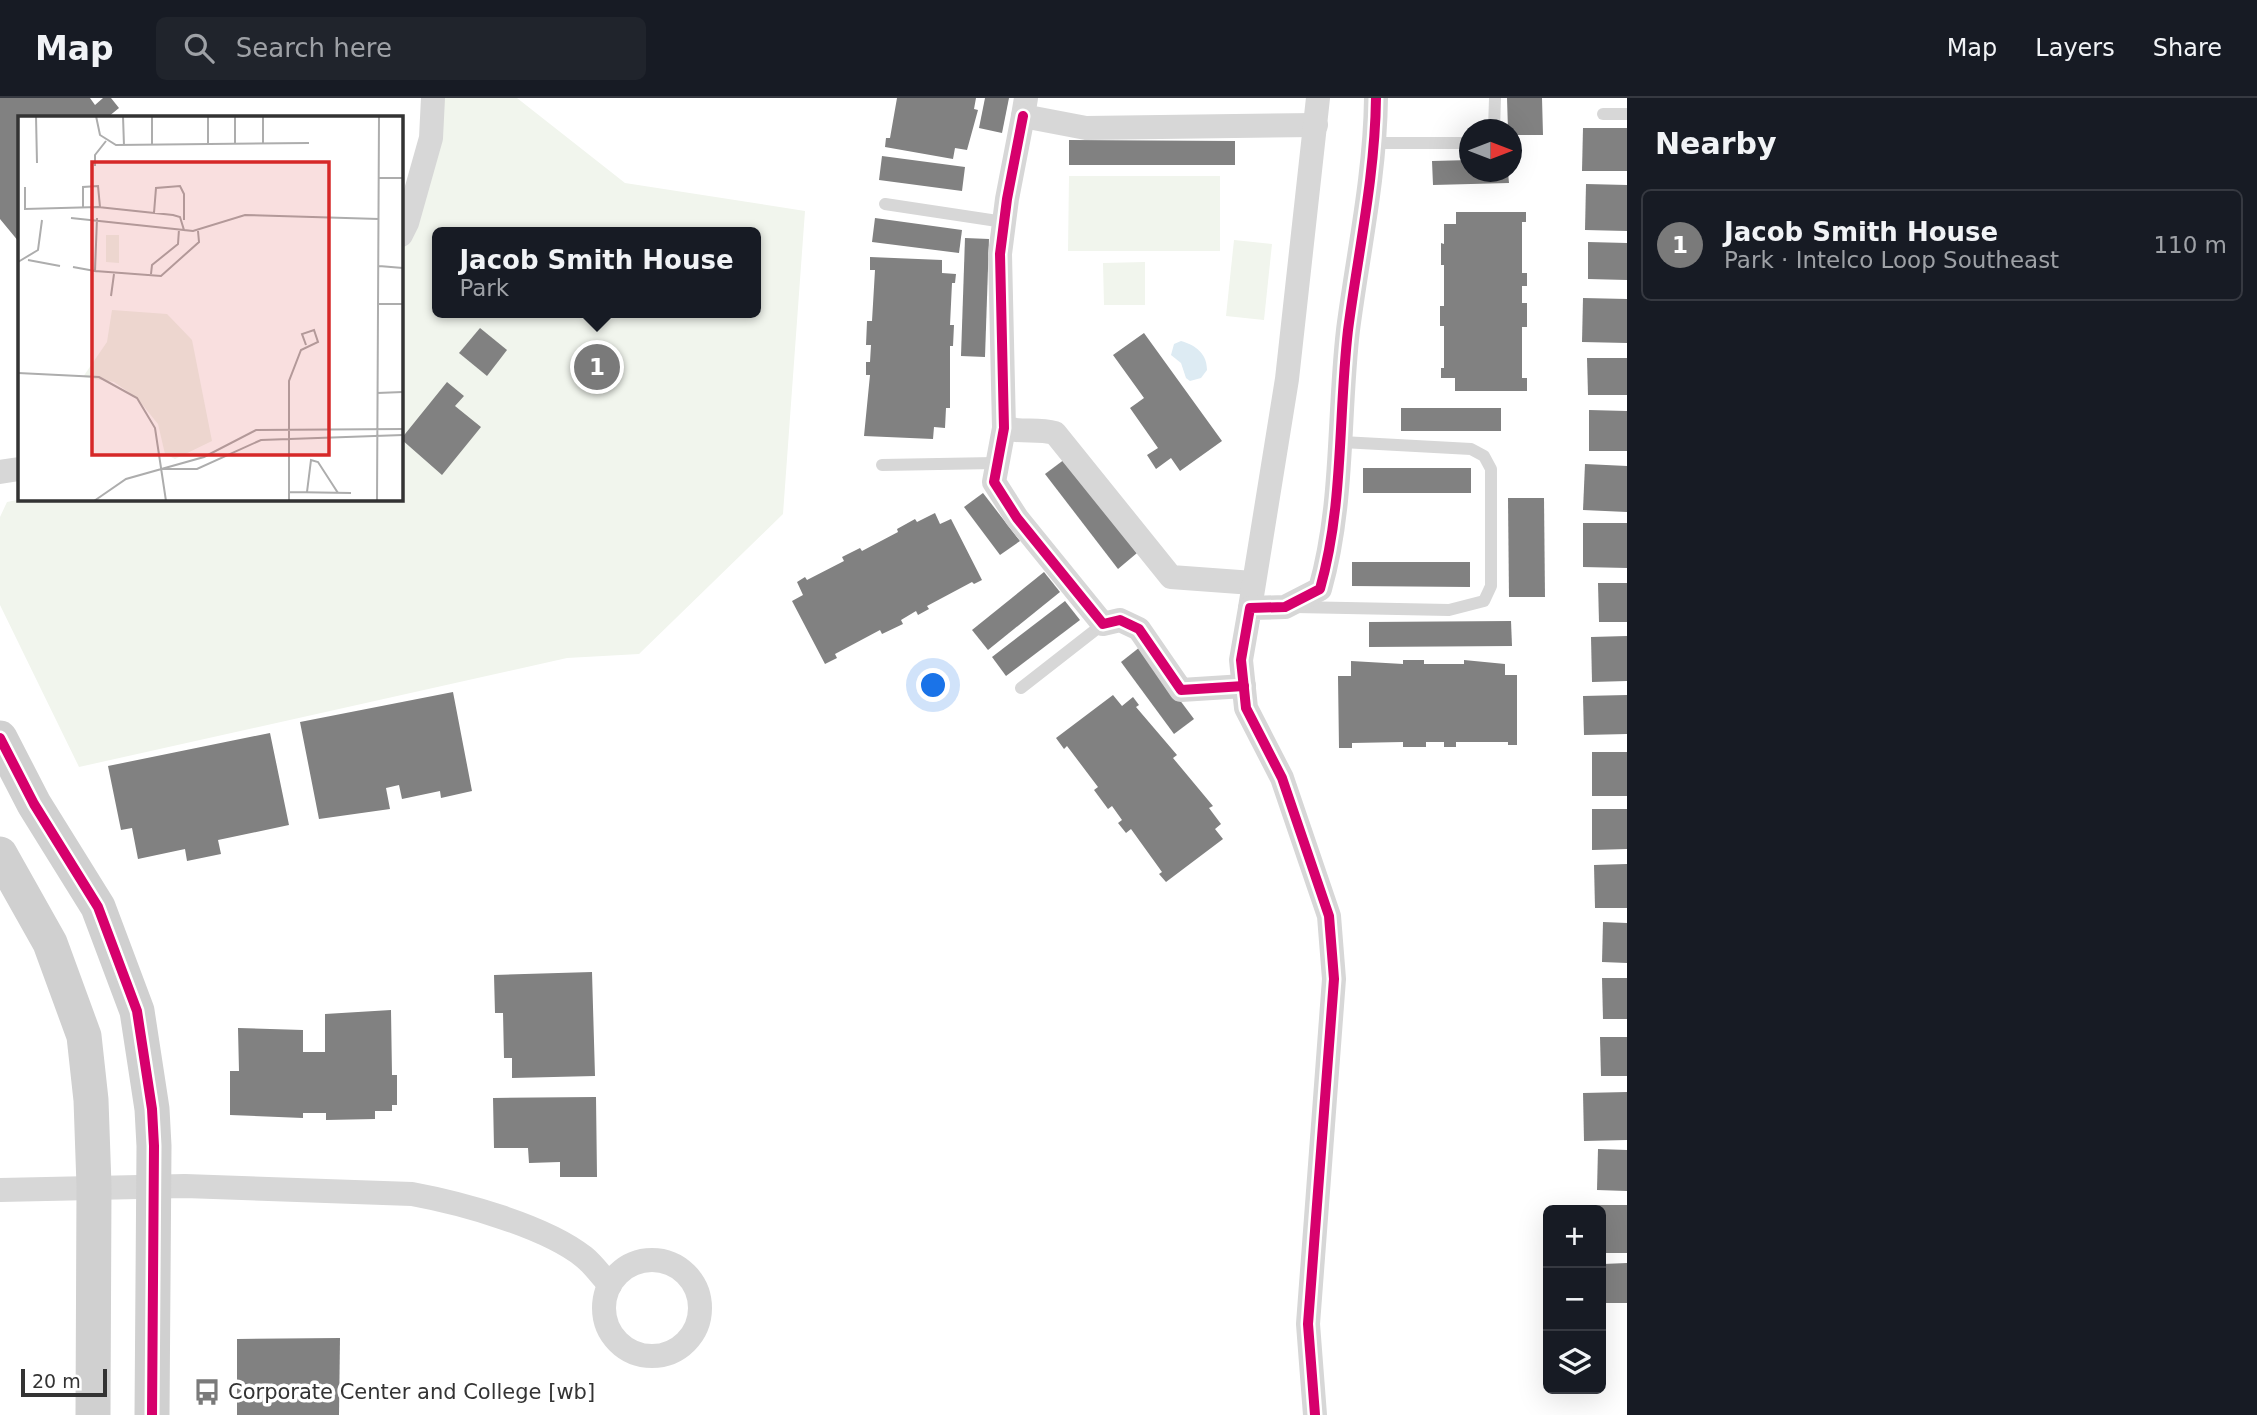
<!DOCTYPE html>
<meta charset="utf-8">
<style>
:root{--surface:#171b24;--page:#20242c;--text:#f1f3f6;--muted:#9ea1a6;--line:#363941;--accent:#7a7a7a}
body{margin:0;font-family:"DejaVu Sans",sans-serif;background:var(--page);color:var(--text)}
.controls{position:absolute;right:21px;bottom:21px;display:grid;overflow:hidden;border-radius:10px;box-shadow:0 7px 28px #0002}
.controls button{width:63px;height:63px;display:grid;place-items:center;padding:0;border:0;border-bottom:2px solid var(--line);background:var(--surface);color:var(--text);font:35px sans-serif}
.compass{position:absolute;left:1459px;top:21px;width:63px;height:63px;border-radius:50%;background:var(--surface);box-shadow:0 7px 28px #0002;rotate:90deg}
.scale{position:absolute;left:21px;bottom:18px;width:86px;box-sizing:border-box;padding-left:7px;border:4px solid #333;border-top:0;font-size:19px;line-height:24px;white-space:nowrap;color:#333;-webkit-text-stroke:5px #fff;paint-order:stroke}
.you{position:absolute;left:934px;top:588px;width:24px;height:24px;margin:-18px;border:5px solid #fff;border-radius:50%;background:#1a73e8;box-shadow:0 0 0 10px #1a73e833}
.badge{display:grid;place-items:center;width:46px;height:46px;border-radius:50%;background:var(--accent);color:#fff;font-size:23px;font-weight:700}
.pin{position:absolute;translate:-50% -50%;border:4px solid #fff;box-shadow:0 2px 7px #0006}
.popup{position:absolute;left:432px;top:129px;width:329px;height:91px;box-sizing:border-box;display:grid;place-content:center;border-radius:10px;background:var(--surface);filter:drop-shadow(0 2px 5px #0005);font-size:23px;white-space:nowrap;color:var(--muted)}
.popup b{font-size:26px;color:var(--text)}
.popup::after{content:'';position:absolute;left:50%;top:100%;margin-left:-14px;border:14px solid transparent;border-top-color:var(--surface)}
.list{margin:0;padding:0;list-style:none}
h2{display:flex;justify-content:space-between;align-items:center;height:91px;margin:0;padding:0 28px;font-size:30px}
h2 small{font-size:23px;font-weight:400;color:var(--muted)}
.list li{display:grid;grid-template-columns:46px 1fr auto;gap:21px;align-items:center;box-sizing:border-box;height:112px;margin:0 14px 14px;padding:0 14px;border:2px solid var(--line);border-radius:10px}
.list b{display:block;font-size:26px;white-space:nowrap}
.list p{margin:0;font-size:23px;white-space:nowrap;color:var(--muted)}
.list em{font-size:23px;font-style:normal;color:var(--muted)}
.icon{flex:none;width:38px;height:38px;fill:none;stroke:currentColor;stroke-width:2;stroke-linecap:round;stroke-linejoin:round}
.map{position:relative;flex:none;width:1627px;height:1317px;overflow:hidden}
header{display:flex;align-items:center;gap:42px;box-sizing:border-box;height:98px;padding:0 35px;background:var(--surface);border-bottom:2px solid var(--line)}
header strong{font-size:33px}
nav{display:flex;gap:38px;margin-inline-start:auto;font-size:24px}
.search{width:490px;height:63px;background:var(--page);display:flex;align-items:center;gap:18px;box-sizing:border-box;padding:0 24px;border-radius:10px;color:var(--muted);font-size:26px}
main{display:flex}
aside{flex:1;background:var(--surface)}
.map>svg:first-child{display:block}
</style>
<header>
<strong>Map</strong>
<div class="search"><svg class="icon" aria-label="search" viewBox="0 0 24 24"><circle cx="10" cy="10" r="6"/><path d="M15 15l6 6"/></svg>Search here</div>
<nav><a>Map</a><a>Layers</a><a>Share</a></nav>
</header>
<main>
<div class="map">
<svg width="1627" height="1317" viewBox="0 0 1627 1317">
<rect width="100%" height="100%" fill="#fff"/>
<!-- green -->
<g fill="#f1f5ed" fill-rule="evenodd">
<path d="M433 0H517L625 85 805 113 783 416 639 556 567 560 79 669 0 507V419L7 404 22 401H401V137ZM438 134H756V215H438Z"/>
<polygon points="1069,78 1220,78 1220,153 1068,153"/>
<polygon points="1234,142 1272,146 1264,222 1226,218"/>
<polygon points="1145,164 1145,207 1104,207 1103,165"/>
</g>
<!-- water -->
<path fill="#ddebf3" d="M1181 243C1195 247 1207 255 1207 272L1201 280 1190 283 1186 280 1181 265 1171 257 1174 246Z"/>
<!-- building -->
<g fill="#818181">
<polygon points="0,0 90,0 95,7 103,0 111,0 119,10 108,19 19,19 19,144 0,121"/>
<polygon points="897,0 976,0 974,11 978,12 967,52 955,50 953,61 885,49 886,40 890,40"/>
<polygon points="985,0 1009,0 1002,35 979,30"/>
<polygon points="1507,0 1542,0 1543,37 1512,37 1512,32 1508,32"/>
<polygon points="1583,30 1627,30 1627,73 1582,73"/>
<polygon points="1069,42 1235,43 1235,67 1069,67"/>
<polygon points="882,58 965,69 962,93 879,82"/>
<polygon points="1470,62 1470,74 1508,74 1509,85 1433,87 1432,63"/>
<polygon points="1586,86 1627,87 1627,133 1585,132"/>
<polygon points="1456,114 1526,114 1526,124 1522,124 1522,175 1527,175 1527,188 1522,188 1522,205 1527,205 1527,229 1522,229 1522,280 1527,280 1527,293 1455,293 1455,280 1441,280 1441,270 1444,270 1444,228 1440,228 1440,208 1444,208 1444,167 1441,167 1441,145 1444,146 1444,126 1456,126"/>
<polygon points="875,120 962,132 959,155 872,144"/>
<polygon points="965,140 989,141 985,259 961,258"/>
<polygon points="1588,144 1627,145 1627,182 1588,181"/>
<polygon points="870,159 942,162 942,175 956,176 955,185 952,185 950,227 954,227 953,248 950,248 950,310 946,310 945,330 934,329 933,341 864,338 870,277 866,277 866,264 870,264 871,247 866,247 867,223 872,223 875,172 870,172"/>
<polygon points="1583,200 1627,201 1627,245 1582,244"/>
<polygon points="480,230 507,252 487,278 459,255"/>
<polygon points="1144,235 1222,343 1180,373 1171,360 1156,371 1147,357 1158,350 1130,310 1144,300 1113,257"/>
<polygon points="1587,260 1627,260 1627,297 1588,297"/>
<polygon points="447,284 464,298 455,308 481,329 442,377 401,341"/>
<rect x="1401" y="310" width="100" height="23"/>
<polygon points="1589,312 1627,313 1627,353 1589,353"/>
<polygon points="1065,361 1137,455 1118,471 1045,376"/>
<polygon points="1585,366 1627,368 1627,414 1583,412"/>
<rect x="1363" y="370" width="108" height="25"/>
<polygon points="983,395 1020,443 1000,457 964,409"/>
<polygon points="1508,400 1544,400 1545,499 1509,499"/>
<polygon points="935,415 940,426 951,421 982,482 974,486 972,484 927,508 929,511 918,517 916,513 901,522 903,526 882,536 880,532 835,556 837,560 825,566 792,503 803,497 797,484 805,479 807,482 844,463 842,459 860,450 862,453 898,434 897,431 915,421 917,424"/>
<polygon points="1583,425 1627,425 1627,470 1583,469"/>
<polygon points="1352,464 1470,464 1470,489 1352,488"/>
<polygon points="1044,474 1060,494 988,552 972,532"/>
<polygon points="1598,485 1627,485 1627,524 1599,524"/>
<polygon points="1065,503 1080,522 1006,578 992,559"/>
<polygon points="1511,523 1512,548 1369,549 1369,524"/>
<polygon points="1627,538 1627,583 1592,584 1591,539"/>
<polygon points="1140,549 1194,621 1174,636 1121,564"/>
<polygon points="1403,562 1424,562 1424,566 1464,566 1464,562 1505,566 1505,577 1517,577 1517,647 1508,647 1508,644 1456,644 1456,649 1444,649 1444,644 1426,644 1426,649 1403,649 1403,644 1352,645 1352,650 1339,650 1338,578 1351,578 1351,563 1403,566"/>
<polygon points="453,594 472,693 441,700 440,693 402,701 399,687 386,690 390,711 319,721 300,624"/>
<polygon points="1113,597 1122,608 1133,599 1139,607 1136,609 1177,657 1173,660 1213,708 1209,710 1221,726 1215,731 1223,741 1166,784 1159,776 1162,774 1131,731 1126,735 1118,725 1122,722 1112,708 1108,711 1094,692 1098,689 1067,648 1064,651 1056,640"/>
<polygon points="1627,597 1627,636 1584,637 1583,598"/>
<polygon points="270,635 289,727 218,742 221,756 187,763 185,751 138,761 132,730 121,732 108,668"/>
<rect x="1592" y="654" width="35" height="44"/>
<polygon points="1592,711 1627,711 1627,751 1592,752"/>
<polygon points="1627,766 1627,810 1595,810 1594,767"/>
<polygon points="1603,824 1627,825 1627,865 1602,864"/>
<polygon points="592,874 595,978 512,980 512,960 504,960 503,915 495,915 494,877"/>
<polygon points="1602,880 1627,880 1627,921 1603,921"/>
<polygon points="391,912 392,977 397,977 397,1007 392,1007 392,1013 375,1013 375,1021 326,1022 326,1015 303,1015 303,1020 230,1017 230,973 239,973 238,930 303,932 303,954 325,954 325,916"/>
<polygon points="1600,939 1627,939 1627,978 1601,978"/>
<polygon points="1627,994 1627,1042 1584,1043 1583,995"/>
<polygon points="596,999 597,1079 560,1079 560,1064 529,1065 528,1050 494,1050 493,1000"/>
<polygon points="1598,1051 1627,1052 1627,1093 1597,1092"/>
<polygon points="1585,1107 1627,1107 1627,1155 1601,1155 1601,1112 1585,1112"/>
<polygon points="1627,1165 1627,1205 1604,1205 1603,1166"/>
<polygon points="340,1240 339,1317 237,1317 237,1241"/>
</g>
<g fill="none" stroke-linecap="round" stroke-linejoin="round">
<!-- lane -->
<g stroke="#d7d7d7" stroke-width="12">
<polyline points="1603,16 1627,16"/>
<polyline points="1494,32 1495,0"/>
<polyline points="1375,45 1470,45"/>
<polyline points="885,106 1004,124"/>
<polyline points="882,367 995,365"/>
<polyline points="1295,509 1449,512 1484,503 1491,488 1491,371 1484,358 1471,351 1342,344"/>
<polyline points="1021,590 1103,526"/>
</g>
<!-- street -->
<g stroke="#d7d7d7" stroke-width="24">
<polyline points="1026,0 1023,18 1086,30 1316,27"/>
<polyline points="1023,18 1007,101 1000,156 1004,330 994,384 1017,420 1103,526 1120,522 1139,531 1181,592 1244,588"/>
<polyline points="401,137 407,125 431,40 433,0"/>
<path d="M1004 330C1022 335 1037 330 1055 335L1171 479 1253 485"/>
<polyline points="0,374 19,371"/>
<polyline points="1250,510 1287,281 1318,0"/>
<path d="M0 1092 185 1088 412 1096C461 1105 545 1128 584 1159 594 1167 601 1178 610 1187"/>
<circle cx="652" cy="1210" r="48"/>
<path d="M1315 1317 1308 1226 1334 881 1329 818 1282 680 1246 610 1241 562 1250 510 1285 509 1320 491C1344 406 1338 319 1348 232 1358 155 1375 79 1376 0"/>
</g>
<!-- secondary -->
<g stroke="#d0d0d0" stroke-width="35">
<polyline points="0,640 34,706 98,809 137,913 152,1011 154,1048 152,1317"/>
<polyline points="0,756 50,845 84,938 91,1002 94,1088 93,1317"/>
</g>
<defs>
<g id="cycleway">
<polyline points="1023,18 1007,101 1000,156 1004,330 994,384 1017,420 1103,526 1120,522 1139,531 1181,592 1244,588"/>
<polyline points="0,640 34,706 98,809 137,913 152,1011 154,1048 152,1317"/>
<path d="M1315 1317 1308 1226 1334 881 1329 818 1282 680 1246 610 1241 562 1250 510 1285 509 1320 491C1344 406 1338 319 1348 232 1358 155 1375 79 1376 0"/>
</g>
</defs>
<!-- cycleway casing -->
<use href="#cycleway" stroke="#fff" stroke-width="15"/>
<!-- cycleway -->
<use href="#cycleway" stroke="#d6006c" stroke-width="10"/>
</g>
<!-- icons -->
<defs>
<symbol id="bus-bare" viewBox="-9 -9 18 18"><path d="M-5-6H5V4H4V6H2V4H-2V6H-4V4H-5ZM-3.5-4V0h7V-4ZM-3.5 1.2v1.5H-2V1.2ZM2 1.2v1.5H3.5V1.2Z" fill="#7a7a7a" stroke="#fff" stroke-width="2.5" paint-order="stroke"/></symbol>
</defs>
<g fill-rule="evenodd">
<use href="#bus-bare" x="188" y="1275" width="38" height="38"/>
</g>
<g text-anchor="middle" stroke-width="7" stroke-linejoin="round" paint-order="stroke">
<!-- poi labels -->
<g font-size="21" fill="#333" stroke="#fff" text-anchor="start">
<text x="228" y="1301">Corporate Center and College [wb]</text>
</g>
</g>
<!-- overview -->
<g transform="translate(18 18)">
<rect width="385" height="385" fill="#fff"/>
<path d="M88 119H101V147L88 146ZM94 194 149 198 174 224 194 325 157 343 147 338 140 308 119 282 96 266 65 261 89 226Z" fill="#f1f5ed"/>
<path fill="none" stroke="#adadad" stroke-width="2" d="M18 0 19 47M78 0 82 19 98 29 291 27M105 0 106 30M134 0V30M217 0V27M385 0V22M190 27V0M245 27V0M77 50V39L88 25M361 62H385M7 71V93L80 91 155 99 162 101 166 114 175 115 227 99 361 103M65 91V71L80 70 82 91M136 97 138 72 162 70 166 78V104M53 102 166 114M10 144 42 150M0 146 20 134 24 104M361 150 385 152M55 151 77 155 79 102M77 155 143 160 181 126 180 115M133 158 134 149 160 128 161 113M93 180 96 158M361 188H385M0 257 81 261 119 282 137 312 148 385M359 277 385 276M143 353H179L243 324 385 319M271 376 333 377M289 376 293 344 300 346 320 377M76 385 108 363 186 341 238 314 385 313M271 385V265L283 234 300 226 296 214 284 218 288 229M359 385 361 0"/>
<path fill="#d62828" fill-opacity="0.15" stroke="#d62828" stroke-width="3.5" d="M74 46H311V339H74Z"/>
<rect width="385" height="385" fill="none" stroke="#333" stroke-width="3.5"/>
</g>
</svg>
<div class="controls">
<button>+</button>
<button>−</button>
<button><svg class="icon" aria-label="layers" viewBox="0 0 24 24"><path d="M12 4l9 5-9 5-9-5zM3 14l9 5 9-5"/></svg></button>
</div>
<svg class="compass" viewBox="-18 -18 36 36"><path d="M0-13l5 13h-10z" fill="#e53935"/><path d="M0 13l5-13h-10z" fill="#9ea1a6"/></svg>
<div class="scale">20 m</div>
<div class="you"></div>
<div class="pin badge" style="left:597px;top:269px">1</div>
<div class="popup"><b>Jacob Smith House</b>Park</div>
</div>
<aside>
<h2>Nearby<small></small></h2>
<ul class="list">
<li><span class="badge">1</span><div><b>Jacob Smith House</b><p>Park · Intelco Loop Southeast</p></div><em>110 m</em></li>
</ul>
</aside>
</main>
